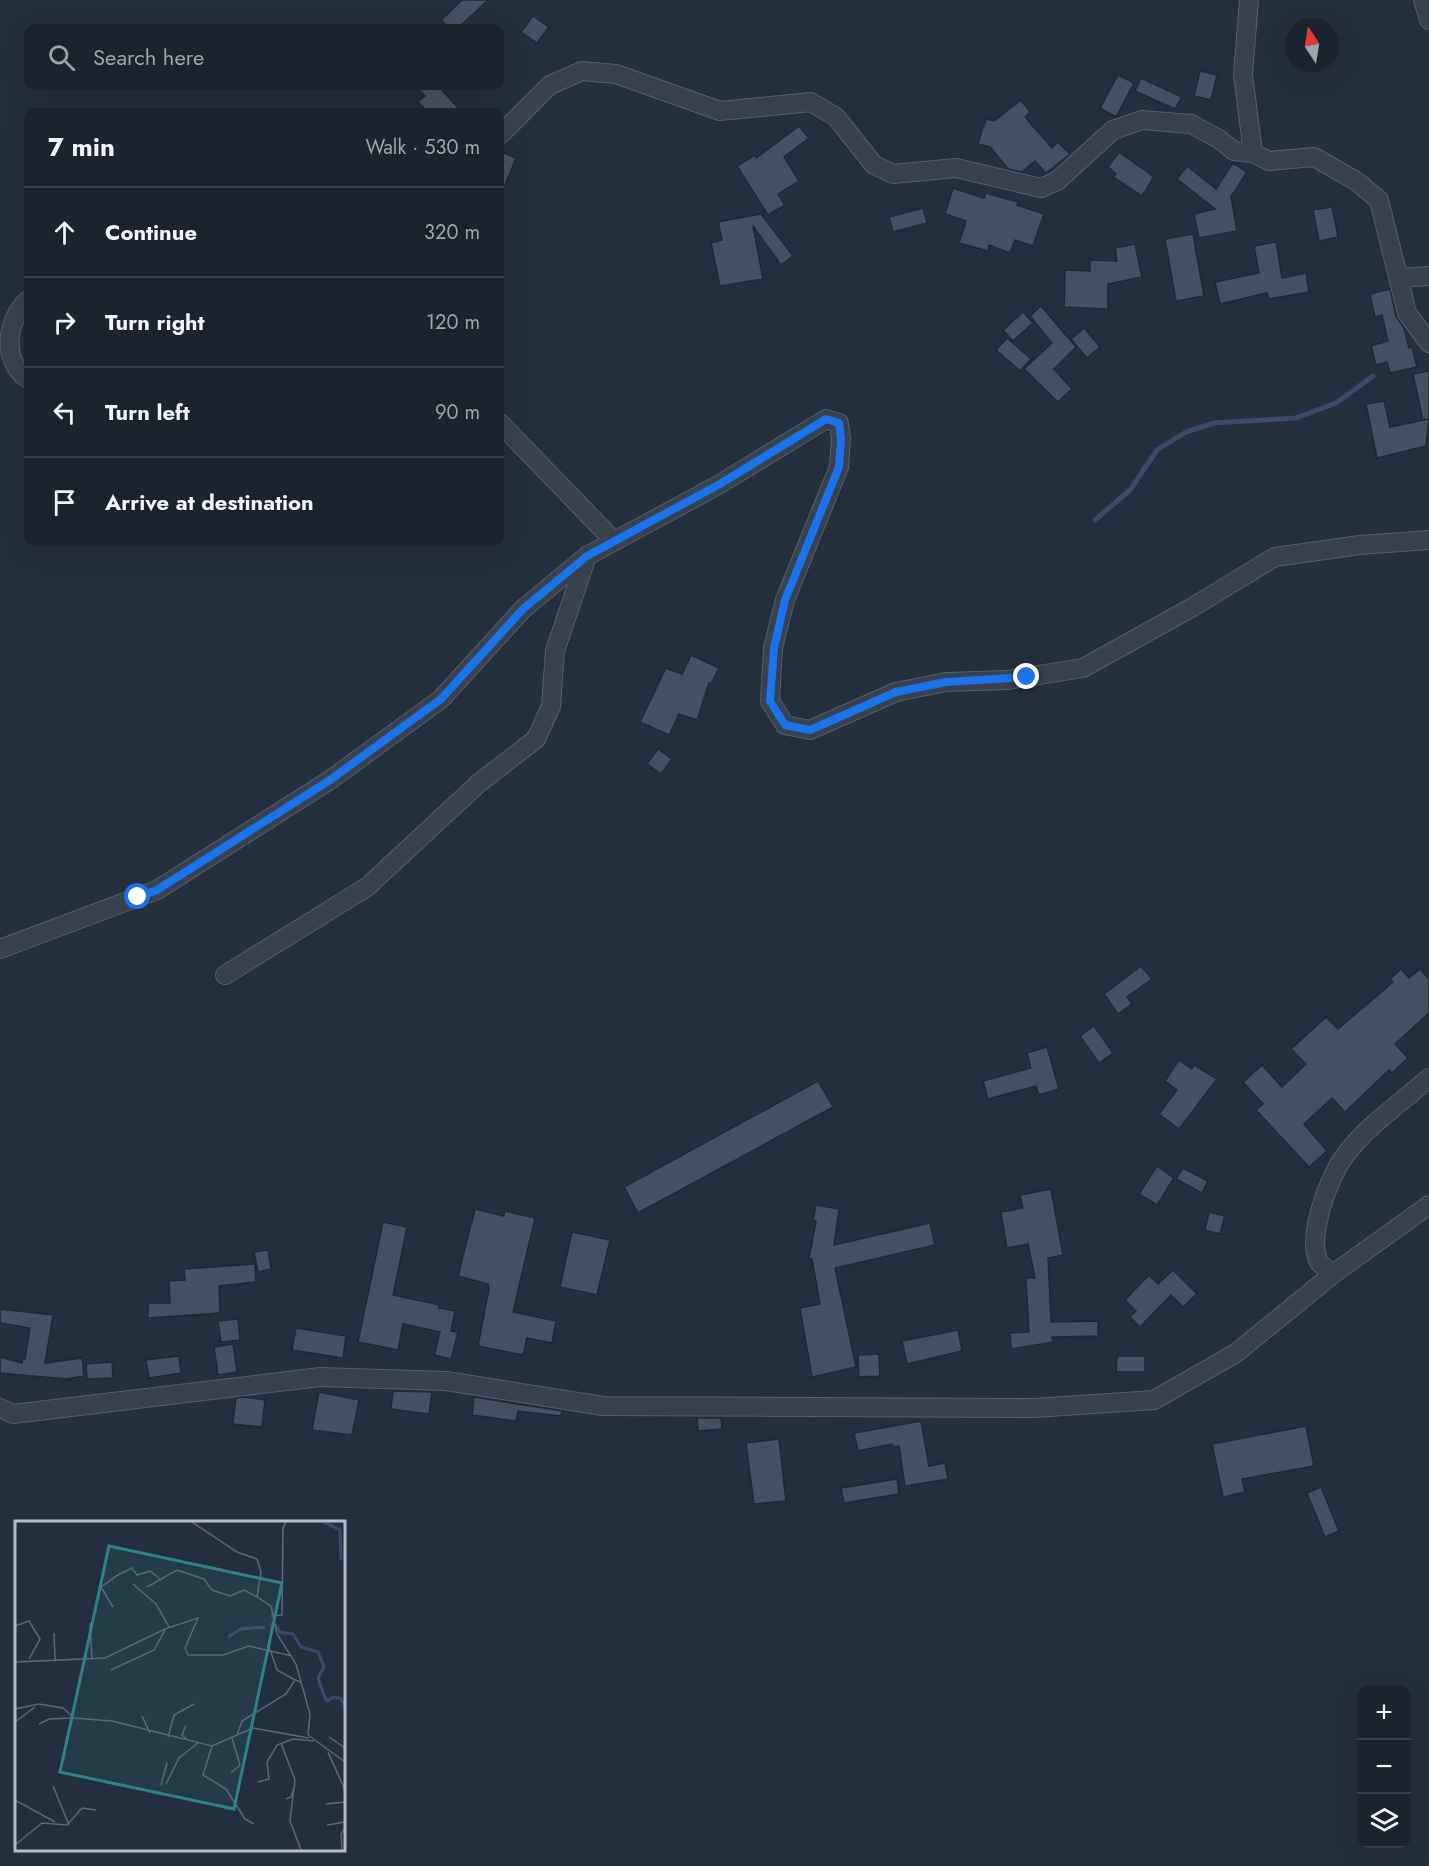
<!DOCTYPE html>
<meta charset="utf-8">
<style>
:root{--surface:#1b232e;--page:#242b36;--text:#f1f3f6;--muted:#a0a4aa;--line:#39404a}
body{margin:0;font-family:Jost,sans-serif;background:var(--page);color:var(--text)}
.controls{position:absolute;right:18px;bottom:18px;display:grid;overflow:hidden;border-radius:12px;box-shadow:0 6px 24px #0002}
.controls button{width:54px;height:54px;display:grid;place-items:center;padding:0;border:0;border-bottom:2px solid var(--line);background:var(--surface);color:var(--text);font:30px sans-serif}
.compass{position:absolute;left:1285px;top:18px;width:54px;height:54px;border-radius:50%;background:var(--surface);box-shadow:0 6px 24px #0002;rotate:348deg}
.stop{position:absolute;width:18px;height:18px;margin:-14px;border:4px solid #1a73e8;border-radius:50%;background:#fff}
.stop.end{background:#1a73e8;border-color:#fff;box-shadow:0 2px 6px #0008}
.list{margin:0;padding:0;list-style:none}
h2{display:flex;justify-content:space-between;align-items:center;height:78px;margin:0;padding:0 24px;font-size:26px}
h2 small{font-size:20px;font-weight:400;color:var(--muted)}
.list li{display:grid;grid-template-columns:39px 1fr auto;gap:18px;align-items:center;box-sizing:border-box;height:90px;padding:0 24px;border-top:2px solid var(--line)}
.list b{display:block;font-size:22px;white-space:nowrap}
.list em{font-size:20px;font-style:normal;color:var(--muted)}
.icon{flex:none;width:33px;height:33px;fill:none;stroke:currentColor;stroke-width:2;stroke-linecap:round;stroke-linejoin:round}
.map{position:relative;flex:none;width:1429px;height:1866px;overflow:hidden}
.search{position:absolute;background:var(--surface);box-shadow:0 6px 24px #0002;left:24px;top:24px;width:480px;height:66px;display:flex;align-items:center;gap:15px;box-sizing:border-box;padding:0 21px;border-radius:12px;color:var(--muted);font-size:22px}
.panel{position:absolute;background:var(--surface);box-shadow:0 6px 24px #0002;left:24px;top:108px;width:480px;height:438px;border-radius:12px}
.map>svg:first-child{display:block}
</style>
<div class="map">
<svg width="1429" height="1866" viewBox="0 0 1429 1866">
<rect width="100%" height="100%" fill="#242f3e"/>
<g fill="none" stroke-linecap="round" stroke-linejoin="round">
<!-- stream -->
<polyline stroke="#394c67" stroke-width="5" points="1095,520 1130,490 1157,450 1186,432 1214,423 1296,418 1336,403 1373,376"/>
</g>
<!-- building -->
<g fill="#455162" stroke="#1f2835" stroke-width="1.5">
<polygon points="462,0 488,0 458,28 449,28 441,20"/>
<polygon points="533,16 549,27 537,43 521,32"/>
<polygon points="1200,71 1217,75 1211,100 1194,96"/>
<polygon points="1118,75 1134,83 1116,117 1100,108"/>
<polygon points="1141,78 1182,97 1175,109 1135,91"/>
<polygon points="415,86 438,86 462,112 428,112 418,102 425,96"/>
<polygon points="1021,100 1030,112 1025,117 1052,148 1058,142 1070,154 1046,173 1035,161 1022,172 1008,169 990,147 978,144 986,119 994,121"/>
<polygon points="799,126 809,138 784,157 799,181 778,194 785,205 768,215 737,166 755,155 756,158"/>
<polygon points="500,151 516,158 500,198"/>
<polygon points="1119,152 1154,177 1142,196 1113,177 1116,174 1108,167"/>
<polygon points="1233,163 1247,172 1231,197 1237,231 1199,238 1194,214 1215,209 1177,179 1187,166 1216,189"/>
<polygon points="953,188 984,198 986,193 1018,202 1017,205 1044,214 1033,246 1015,240 1010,253 989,245 988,251 959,243 966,221 945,214"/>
<polygon points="1332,207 1338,237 1319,241 1313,210"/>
<polygon points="923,208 927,223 893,232 889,217"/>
<polygon points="761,214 793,256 781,265 753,226 763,279 720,286 711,243 722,240 718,222"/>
<polygon points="1193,234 1204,296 1176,301 1165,239"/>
<polygon points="1276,242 1282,278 1306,273 1309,292 1269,299 1267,293 1220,304 1215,282 1259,273 1254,246"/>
<polygon points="1135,244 1142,277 1108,284 1108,309 1064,307 1065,270 1090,271 1090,260 1117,261 1115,248"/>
<polygon points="1390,289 1396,316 1404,328 1409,348 1412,347 1417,367 1390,373 1387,362 1376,365 1371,346 1388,341 1382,315 1375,317 1370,294"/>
<polygon points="1041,306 1076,347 1054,369 1072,389 1058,402 1024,369 1052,343 1030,316"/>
<polygon points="1023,312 1033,323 1013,341 1003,330"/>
<polygon points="1084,328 1100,347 1087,358 1071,339"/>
<polygon points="1007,338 1031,359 1020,371 996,350"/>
<polygon points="1429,371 1429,419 1423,420 1413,374"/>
<polygon points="1384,401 1390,427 1429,419 1426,446 1377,458 1366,404"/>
<polygon points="691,655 719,668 711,684 709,683 697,720 679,714 669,735 640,722 666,668 682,674"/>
<polygon points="658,749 672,759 661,774 647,764"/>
<polygon points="1141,966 1152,979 1127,997 1132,1004 1118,1014 1104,994"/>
<polygon points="1401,969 1409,978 1420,969 1429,979 1429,1013 1395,1044 1408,1058 1392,1073 1389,1070 1345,1112 1332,1098 1304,1124 1327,1151 1309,1167 1256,1110 1263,1104 1243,1082 1262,1065 1282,1087 1306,1064 1291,1049 1326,1017 1338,1029 1393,982 1390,979"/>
<polygon points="1094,1026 1113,1053 1099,1063 1080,1036"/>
<polygon points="1047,1047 1059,1089 1039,1095 1036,1086 988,1099 983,1081 1031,1068 1027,1053"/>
<polygon points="1179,1060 1192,1069 1194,1065 1217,1079 1179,1129 1159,1114 1177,1090 1165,1081"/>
<polygon points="818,1081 833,1107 638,1213 624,1187"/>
<polygon points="1157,1166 1174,1178 1157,1205 1139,1194"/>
<polygon points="1183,1168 1208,1181 1202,1193 1176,1179"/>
<polygon points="1051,1189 1063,1255 1048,1258 1051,1322 1098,1321 1098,1336 1052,1337 1053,1342 1011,1349 1010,1333 1029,1332 1026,1278 1035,1278 1028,1244 1007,1248 1001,1212 1023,1208 1020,1195"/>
<polygon points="816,1205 839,1209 834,1245 930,1223 935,1245 835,1268 856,1367 812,1377 800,1308 820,1304 812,1259 809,1259 816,1221 813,1220"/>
<polygon points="475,1209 504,1216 505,1211 535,1218 513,1312 556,1321 552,1343 527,1338 523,1355 478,1346 489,1288 488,1284 458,1276"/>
<polygon points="1209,1212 1225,1216 1220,1234 1205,1230"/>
<polygon points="383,1222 407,1227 393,1295 440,1305 439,1308 455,1311 451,1331 458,1332 451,1359 434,1355 440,1332 403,1324 398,1350 358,1342"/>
<polygon points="572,1232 610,1240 597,1295 560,1287"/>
<polygon points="268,1250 271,1269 258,1272 254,1252"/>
<polygon points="255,1264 256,1282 219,1286 220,1313 148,1318 148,1303 170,1303 169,1281 185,1280 184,1269"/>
<polygon points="1173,1270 1197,1294 1183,1307 1171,1295 1140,1327 1130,1317 1136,1311 1125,1300 1149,1275 1158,1284"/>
<polygon points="0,1309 53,1315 45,1363 82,1358 84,1376 66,1379 0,1373 0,1357 22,1363 22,1358 25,1359 30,1328 0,1323"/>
<polygon points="238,1319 240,1340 221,1342 218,1321"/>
<polygon points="296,1328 346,1336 343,1358 292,1350"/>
<polygon points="958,1330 962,1351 907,1364 902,1341"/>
<polygon points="233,1344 237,1372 218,1375 214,1347"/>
<polygon points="879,1354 880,1376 859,1377 858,1355"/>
<polygon points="179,1356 181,1373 149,1378 146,1360"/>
<polygon points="1117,1356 1145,1356 1145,1372 1116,1372"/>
<polygon points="112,1362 113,1378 87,1379 86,1364"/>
<polygon points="393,1391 432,1392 429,1414 391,1409"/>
<polygon points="319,1392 359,1400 352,1435 312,1430"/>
<polygon points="244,1397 265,1400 262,1427 233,1424 236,1398"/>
<polygon points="474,1397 562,1411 561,1416 518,1411 516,1421 472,1415"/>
<polygon points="697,1418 721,1418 722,1429 698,1431"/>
<polygon points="921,1421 929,1466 945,1463 948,1479 905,1486 899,1446 892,1447 892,1444 858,1451 854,1433"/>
<polygon points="1306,1426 1314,1466 1242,1479 1245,1492 1223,1497 1212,1444"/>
<polygon points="779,1439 786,1501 754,1504 746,1443"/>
<polygon points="897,1479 899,1494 844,1503 841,1488"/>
<polygon points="1321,1487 1339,1531 1325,1537 1307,1493"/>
</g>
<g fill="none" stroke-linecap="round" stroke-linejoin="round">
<defs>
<g id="minor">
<polyline points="1249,0 1243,74 1253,153 1269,161 1314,157 1356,181 1379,200 1407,313 1429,343"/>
<polyline points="1423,0 1429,20"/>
<polyline points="500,135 550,85 582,71 616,74 720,111 811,102 836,117 874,165 893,174 956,168 1041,188 1057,181 1113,130 1142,120 1191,124 1219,139 1234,151 1253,153"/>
<polyline points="1399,278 1429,276"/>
<path d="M28 300C6 320 1 361 28 379"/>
<polyline points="500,423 614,541"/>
<polyline points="0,949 157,890 330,780 441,699 523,609 587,556 720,484 826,419 839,423 841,439 839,467 785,600 773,648 770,701 785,725 810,730 896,692 946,682 1008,680 1083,668 1191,608 1275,557 1360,545 1429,540"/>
<polyline points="225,975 367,887 479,783 536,739 551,706 555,651 587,556"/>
<path d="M1333 1274C1329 1271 1322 1266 1319 1262 1306 1239 1329 1176 1344 1157 1366 1126 1401 1103 1429 1078"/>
<polyline points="0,1408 13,1414 320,1377 446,1381 603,1406 1034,1408 1154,1400 1236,1353 1333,1274 1429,1205"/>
</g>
</defs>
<!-- minor casing -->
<use href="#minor" stroke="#565f6c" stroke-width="20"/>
<!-- minor -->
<use href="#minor" stroke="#38414e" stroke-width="18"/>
</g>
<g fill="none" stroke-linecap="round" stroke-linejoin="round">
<!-- route -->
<polyline stroke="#1a73e8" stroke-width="8" points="138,897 157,890 330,780 441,699 523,609 587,556 720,484 826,419 839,423 841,439 839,467 785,600 774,648 770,701 785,725 810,730 896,692 946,682 1027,677"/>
</g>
<!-- overview -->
<g transform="translate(15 1521)">
<rect width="330" height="330" fill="#242f3e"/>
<path fill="none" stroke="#394c67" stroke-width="3" d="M309 1 325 9 326 39M259 102 265 111 278 113 286 126 303 131 309 146 303 157 310 177 313 180 318 176 325 177 330 185M213 116 226 108 250 106"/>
<path fill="none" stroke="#5e6776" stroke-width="1.5" d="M177 1 222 31 242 38 246 51 242 76 256 85 262 113 281 143 295 193 293 214 330 241M118 63 141 83 154 106M132 66 162 49 189 58 197 69 215 75 229 69 242 76M98 86 86 66 103 54 117 47 122 54 135 50 145 58M256 95 267 94 268 7 271 1M75 102 77 139M0 105 14 100 25 118 14 138M39 112 40 139M255 128 262 149 280 159M0 141 90 137 150 108 183 97 170 127 173 134H208L234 125 277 135M96 149 139 129 150 109M0 188 24 183 48 187 59 197 97 200 197 225 238 207 294 217M127 195 135 212M0 201 20 186M24 203 34 198 57 197M171 204 167 214 173 219M222 214 227 200 271 173 280 159 286 161M153 216 159 194 179 183M314 216 330 227M266 222 280 259 275 300 286 329M197 225 188 254 211 268 230 298 239 303M313 231 330 269M216 252 225 244 217 217M243 261 254 258 252 241 262 224 278 218 299 220M151 263 164 237 183 222M146 264 152 242M38 265 54 304M271 278 276 276 280 264M0 279 40 301M311 283 330 281M312 304 330 301M0 324 27 302 52 304 67 287 81 289M327 329 326 313 330 307"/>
<path fill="#308480" fill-opacity="0.15" stroke="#308480" stroke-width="3" d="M94 25 267 62 219 288 45 251Z"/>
<rect width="330" height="330" fill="none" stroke="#b4bcc9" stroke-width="3"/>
</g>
</svg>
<div class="controls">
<button>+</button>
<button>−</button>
<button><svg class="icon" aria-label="layers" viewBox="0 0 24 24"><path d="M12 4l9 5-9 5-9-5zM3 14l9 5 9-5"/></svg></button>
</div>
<svg class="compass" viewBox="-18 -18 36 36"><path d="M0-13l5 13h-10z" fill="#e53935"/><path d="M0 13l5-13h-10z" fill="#a0a4aa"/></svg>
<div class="stop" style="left:138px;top:897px"></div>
<div class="stop end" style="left:1027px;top:677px"></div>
<div class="search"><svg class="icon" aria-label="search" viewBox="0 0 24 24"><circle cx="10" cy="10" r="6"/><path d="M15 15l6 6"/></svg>Search here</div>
<section class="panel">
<h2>7 min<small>Walk · 530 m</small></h2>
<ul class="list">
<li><svg class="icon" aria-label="ahead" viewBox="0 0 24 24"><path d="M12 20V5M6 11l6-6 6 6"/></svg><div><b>Continue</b></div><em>320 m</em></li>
<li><svg class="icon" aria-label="right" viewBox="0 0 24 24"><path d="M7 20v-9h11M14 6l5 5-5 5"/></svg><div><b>Turn right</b></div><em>120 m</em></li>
<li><svg class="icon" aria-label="left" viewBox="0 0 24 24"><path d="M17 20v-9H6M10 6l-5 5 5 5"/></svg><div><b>Turn left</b></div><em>90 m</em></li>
<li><svg class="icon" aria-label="arrive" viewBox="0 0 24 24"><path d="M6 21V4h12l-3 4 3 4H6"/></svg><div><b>Arrive at destination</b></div></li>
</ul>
</section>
</div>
